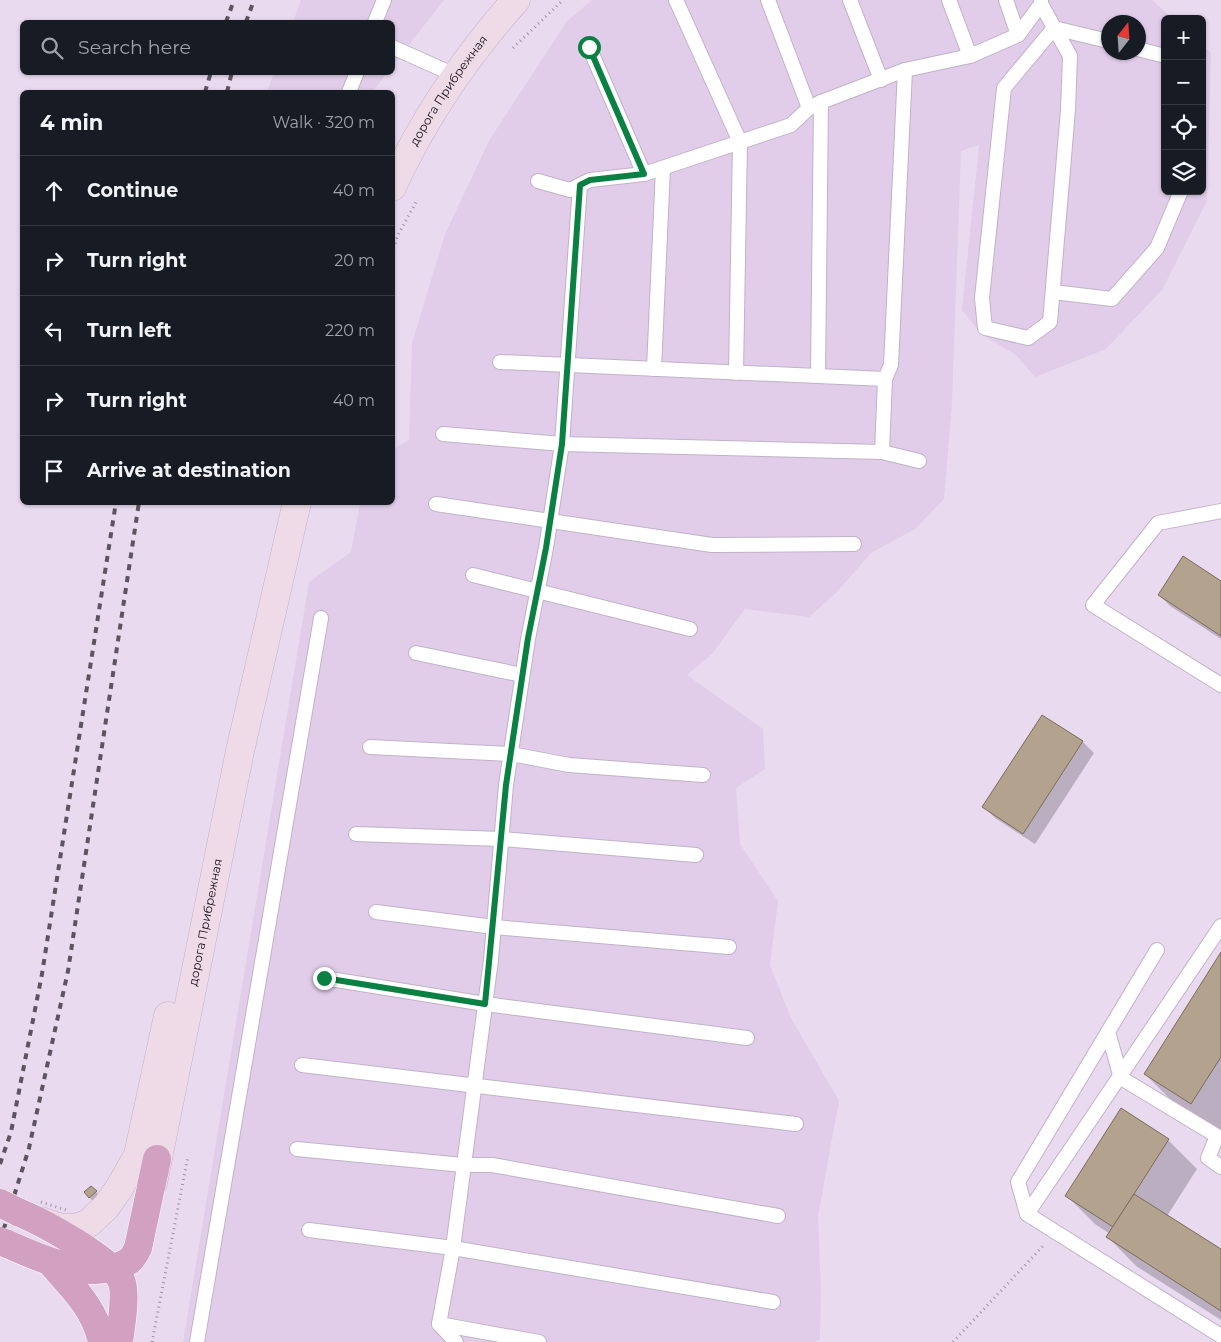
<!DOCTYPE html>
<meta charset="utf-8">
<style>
:root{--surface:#171b24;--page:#20242c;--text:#f1f3f6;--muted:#9ea1a6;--line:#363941}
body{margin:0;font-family:Montserrat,sans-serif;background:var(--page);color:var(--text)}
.controls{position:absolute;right:15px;top:15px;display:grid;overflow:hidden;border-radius:8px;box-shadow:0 1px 4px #0004}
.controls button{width:45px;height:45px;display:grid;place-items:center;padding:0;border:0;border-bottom:1px solid var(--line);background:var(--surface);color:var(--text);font:25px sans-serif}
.compass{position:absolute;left:1101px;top:15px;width:45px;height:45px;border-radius:50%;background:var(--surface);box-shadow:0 1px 4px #0004;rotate:17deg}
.stop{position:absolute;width:15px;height:15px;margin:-11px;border:4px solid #0b8043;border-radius:50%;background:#fff}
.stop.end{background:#0b8043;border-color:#fff;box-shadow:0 1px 5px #0008}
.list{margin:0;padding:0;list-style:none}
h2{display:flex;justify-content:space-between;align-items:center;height:65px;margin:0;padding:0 20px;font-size:21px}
h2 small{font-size:16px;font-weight:400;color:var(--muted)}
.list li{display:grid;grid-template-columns:32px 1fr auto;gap:15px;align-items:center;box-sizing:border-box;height:70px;padding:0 20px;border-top:1px solid var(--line)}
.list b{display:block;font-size:19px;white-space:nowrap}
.list em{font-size:16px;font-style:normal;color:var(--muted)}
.icon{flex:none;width:28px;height:28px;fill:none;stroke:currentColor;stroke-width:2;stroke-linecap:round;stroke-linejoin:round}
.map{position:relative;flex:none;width:1221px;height:1342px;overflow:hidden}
.search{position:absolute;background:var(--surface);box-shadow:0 1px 4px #0004;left:20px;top:20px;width:375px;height:55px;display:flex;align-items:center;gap:12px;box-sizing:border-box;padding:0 18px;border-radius:8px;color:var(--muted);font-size:19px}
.panel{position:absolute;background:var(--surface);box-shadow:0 1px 4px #0004;left:20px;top:90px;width:375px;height:415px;border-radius:8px}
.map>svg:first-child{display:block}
</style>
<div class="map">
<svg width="1221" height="1342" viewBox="0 0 1221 1342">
<rect width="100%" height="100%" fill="#eadaf0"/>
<!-- built -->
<g fill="#e1cdea" fill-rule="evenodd">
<polygon points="301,0 444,0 393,65 392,22 293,22"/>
<path d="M592 0H1152L1173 19H1165V191H1202V45L1211 53 1207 201 1162 290 1106 349 1035 377 1016 355 981 334 962 310 979 145 961 151 952 403 944 499 915 529 871 553 836 593 809 617 745 609 712 654 687 675 763 729 765 769 736 788 740 844 778 901 770 965 791 1018 839 1101 818 1216 821 1289 820 1339 815 1342H183L309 582 351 552 360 503 392 502 393 449 409 440 412 343 445 234 490 139 567 21ZM1108 22H1138V52H1108Z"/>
<polygon points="274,73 387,73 372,92 267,92"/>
</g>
<!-- shadow -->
<g fill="#0003">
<polygon points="1221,582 1221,639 1170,606 1159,595"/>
<polygon points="1042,717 1083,742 1094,753 1035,844 995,818 984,807"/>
<polygon points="1221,954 1221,1130 1220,1132 1174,1103 1145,1074"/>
<polygon points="1168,1140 1197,1169 1167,1216 1221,1251 1221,1320 1136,1266 1108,1237 1110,1234 1095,1224 1066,1195"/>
<polygon points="91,1187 99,1195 93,1201 85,1193"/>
</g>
<!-- building -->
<g fill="#b2a28e" stroke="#7b6c59">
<polygon points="1183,556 1221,581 1221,636 1158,595"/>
<polygon points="1042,715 1083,741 1023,834 982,807"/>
<polygon points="1221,952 1221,1057 1191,1104 1144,1074"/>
<polygon points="1121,1108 1169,1139 1113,1227 1065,1196"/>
<polygon points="91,1186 97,1191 89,1198 84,1192"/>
<polygon points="1134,1194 1221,1249 1221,1311 1106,1237"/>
</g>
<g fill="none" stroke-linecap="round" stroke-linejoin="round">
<defs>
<g id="service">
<polyline points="676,0 740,142 736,373"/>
<polyline points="768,0 809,108"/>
<polyline points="850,0 881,80"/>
<polyline points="949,0 970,56"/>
<polyline points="1006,0 1018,35"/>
<polyline points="1041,0 1041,4 1070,56 1068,110 1050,322 1028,338 985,328 982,298 1004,88 1054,28 1108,41"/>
<polyline points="375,22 384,0"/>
<polyline points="392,47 455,75"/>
<polyline points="589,47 644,174"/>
<polyline points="1138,49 1165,56"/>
<polyline points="349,92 357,72"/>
<polyline points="538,181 570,190 590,180 644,174 791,125 809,108 821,102 905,70 970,56 1018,35 1041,4"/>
<polyline points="1053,292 1112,299 1157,248 1181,191"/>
<polyline points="500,362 885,379 882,452"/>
<polyline points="654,369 663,168"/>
<polyline points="818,376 821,102"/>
<polyline points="885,379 891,365 905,70"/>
<polyline points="443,434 562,444 882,452 919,461"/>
<polyline points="436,504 712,545 854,544"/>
<polyline points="1221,511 1158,523 1093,605 1221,685"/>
<polyline points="473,575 690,629"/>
<polyline points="416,653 522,675"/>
<polyline points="370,747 511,754 569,765 703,775"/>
<polyline points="356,834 501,839 696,855"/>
<polyline points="376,912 494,927 729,947"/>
<polyline points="1157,950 1018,1182 1027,1214 1221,1336"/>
<polyline points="324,978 485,1004 747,1038"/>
<polyline points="1108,1032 1121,1078 1217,1136 1208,1158 1221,1167"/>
<polyline points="302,1065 796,1124"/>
<polyline points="297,1149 463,1165 492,1165 778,1216"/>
<polyline points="1027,1214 1221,926"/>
<polyline points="309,1230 453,1248 773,1302"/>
<polyline points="439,1324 539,1342"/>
<polyline points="197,1342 321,618"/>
<polyline points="456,1342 439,1324 453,1248 491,960 506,785 528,639 546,548 562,444 580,185"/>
</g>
<g id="secondary">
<path id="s1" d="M392 187C424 118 466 56 516 0"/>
<path id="s2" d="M153 1183 240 751 297 502"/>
<polyline points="41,1221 61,1228 76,1228 89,1223 106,1207 120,1187 138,1155 168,1016"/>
</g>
<g id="trunk">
<path d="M18 1212C40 1221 111 1259 121 1280 127 1293 121 1327 119 1342"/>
<path d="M5 1243C38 1258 95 1284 129 1261 133 1258 136 1252 138 1248L157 1159"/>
<path d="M52 1264C74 1289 95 1309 102 1342"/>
</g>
</defs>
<!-- service casing -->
<use href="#service" stroke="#c1b2c7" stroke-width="16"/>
<!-- secondary casing -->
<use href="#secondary" stroke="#c1b2c7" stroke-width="29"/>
<!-- trunk casing -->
<use href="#trunk" stroke="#fff" stroke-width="29"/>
<!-- path -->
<g stroke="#9e92a2" stroke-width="3" stroke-dasharray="1 4" stroke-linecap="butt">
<polyline points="513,48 563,0"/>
<polyline points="392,253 398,235 416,202"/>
<polyline points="152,1342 188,1156"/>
<polyline points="953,1342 1043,1246"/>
</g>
<!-- service -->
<use href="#service" stroke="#fff" stroke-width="14"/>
<!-- secondary -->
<use href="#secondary" stroke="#eedbe7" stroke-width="28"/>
<!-- trunk -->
<use href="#trunk" stroke="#d2a0c0" stroke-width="28"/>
<!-- rail -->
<g stroke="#5d5460" stroke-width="4" stroke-dasharray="6 6" stroke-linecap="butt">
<polyline points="226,22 234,0"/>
<polyline points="246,22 254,0"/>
<polyline points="205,92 211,72"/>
<polyline points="227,92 232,72"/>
<polyline points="0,1164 11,1132 42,974 116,502"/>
<polyline points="0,1241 29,1148 68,971 139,502"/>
</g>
<defs>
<g id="trunk-bridge">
<polyline points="0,1203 18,1212"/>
<polyline points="0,1241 5,1243"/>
</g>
</defs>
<!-- trunk-bridge casing -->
<use href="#trunk-bridge" stroke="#fff" stroke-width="29" stroke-linecap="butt"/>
<!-- path-bridge -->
<polyline stroke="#9e92a2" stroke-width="3" stroke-dasharray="1 4" stroke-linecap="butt" points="41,1202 66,1210"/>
<!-- trunk-bridge -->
<use href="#trunk-bridge" stroke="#d2a0c0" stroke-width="28"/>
</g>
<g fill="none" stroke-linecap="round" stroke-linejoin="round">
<!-- route -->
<polyline stroke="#0b8043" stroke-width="6" points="324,978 485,1004 506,785 528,638 546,548 562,444 580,185 590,180 644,174 589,47"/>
</g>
<g text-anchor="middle" stroke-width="4" stroke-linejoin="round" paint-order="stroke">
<!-- street labels -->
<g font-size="12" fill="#130e15" stroke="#fff">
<text dy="4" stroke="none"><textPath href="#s1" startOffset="112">дорога Прибрежная</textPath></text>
<text dy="4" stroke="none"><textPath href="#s2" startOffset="266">дорога Прибрежная</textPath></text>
</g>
</g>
</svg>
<div class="controls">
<button>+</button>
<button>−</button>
<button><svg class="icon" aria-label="locate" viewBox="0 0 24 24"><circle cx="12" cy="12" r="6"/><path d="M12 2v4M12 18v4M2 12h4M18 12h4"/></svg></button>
<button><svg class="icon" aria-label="layers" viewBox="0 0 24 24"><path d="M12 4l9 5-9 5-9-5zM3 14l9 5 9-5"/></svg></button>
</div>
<svg class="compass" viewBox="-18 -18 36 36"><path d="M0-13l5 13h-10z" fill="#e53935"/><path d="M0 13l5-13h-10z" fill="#9ea1a6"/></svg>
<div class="stop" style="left:589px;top:47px"></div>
<div class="stop end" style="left:324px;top:978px"></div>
<div class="search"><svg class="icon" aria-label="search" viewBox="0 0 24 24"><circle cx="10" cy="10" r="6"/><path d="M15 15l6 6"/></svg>Search here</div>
<section class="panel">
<h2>4 min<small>Walk · 320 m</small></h2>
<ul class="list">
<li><svg class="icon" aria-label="ahead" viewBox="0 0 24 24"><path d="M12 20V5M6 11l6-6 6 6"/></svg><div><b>Continue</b></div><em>40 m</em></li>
<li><svg class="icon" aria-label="right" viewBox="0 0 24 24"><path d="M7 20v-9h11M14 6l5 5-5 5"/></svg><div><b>Turn right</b></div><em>20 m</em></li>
<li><svg class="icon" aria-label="left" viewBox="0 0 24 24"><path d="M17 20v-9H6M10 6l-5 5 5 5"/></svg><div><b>Turn left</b></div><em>220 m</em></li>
<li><svg class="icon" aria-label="right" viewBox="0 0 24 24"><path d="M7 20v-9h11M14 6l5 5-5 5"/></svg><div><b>Turn right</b></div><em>40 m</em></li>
<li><svg class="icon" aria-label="arrive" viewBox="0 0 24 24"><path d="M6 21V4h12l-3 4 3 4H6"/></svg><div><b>Arrive at destination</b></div></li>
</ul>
</section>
</div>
